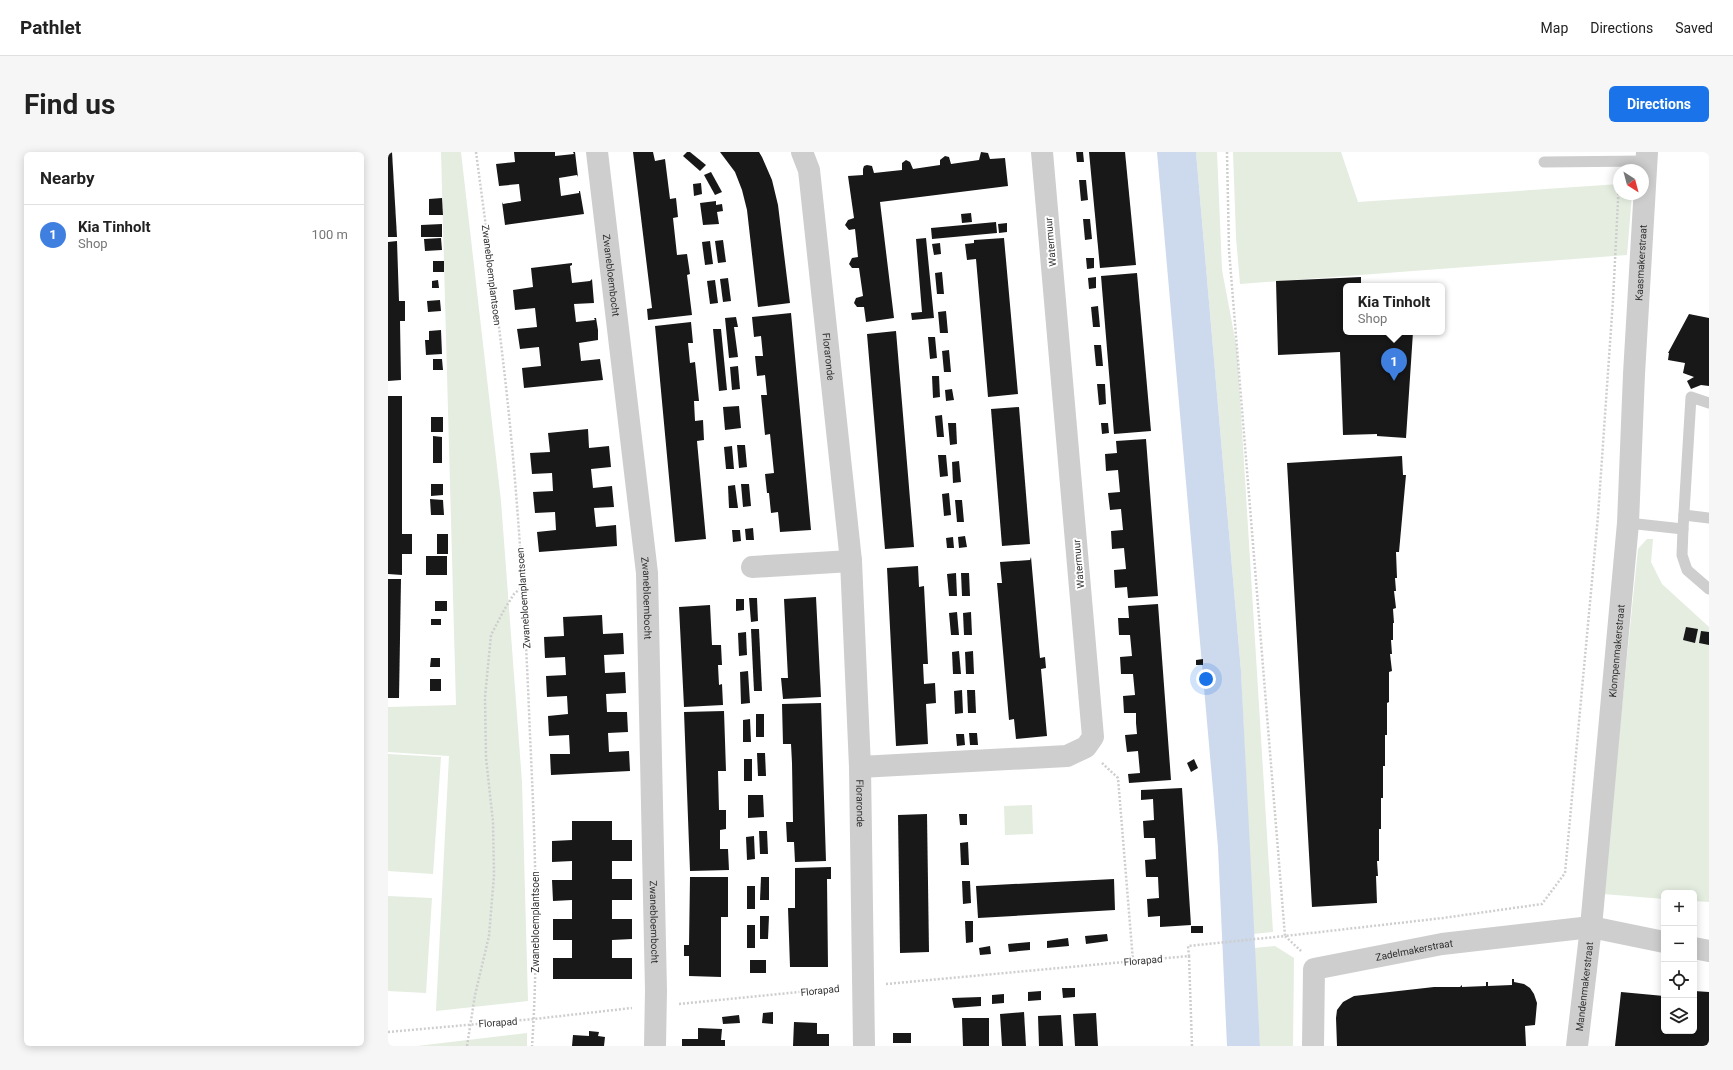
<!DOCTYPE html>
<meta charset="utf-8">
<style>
:root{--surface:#fff;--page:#f6f6f6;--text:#222;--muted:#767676;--line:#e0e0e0;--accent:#1a73e8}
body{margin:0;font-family:Roboto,sans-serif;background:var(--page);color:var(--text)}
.controls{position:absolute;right:12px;bottom:12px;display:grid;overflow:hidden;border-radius:6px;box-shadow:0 2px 10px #0003}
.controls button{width:36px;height:36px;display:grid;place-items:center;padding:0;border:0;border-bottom:1px solid var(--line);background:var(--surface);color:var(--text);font:20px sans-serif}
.compass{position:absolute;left:1225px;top:12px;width:36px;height:36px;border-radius:50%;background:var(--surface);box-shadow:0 2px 10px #0003;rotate:144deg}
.you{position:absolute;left:818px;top:527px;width:14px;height:14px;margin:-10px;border:3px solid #fff;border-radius:50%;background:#1a73e8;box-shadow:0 0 0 6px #1a73e833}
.badge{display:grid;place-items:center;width:26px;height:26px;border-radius:50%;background:var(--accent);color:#fff;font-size:13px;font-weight:700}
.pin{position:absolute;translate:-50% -33px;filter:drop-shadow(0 1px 2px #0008)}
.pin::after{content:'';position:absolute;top:21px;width:14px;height:12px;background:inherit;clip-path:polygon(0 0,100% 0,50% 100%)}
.popup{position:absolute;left:955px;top:131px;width:102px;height:52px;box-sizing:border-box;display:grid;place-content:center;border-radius:6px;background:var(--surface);filter:drop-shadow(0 1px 3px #0005);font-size:13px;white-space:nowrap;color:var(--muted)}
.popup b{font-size:15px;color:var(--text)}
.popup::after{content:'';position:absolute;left:50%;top:100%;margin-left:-8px;border:8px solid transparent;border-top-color:var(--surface)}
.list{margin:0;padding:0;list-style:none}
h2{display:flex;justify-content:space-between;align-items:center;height:52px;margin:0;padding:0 16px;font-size:17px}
h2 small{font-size:13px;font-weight:400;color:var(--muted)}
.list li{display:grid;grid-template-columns:26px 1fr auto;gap:12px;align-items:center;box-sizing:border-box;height:60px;padding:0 16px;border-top:1px solid var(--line)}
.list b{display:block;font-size:15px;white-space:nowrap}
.list p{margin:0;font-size:13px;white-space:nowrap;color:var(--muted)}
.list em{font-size:13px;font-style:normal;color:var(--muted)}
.icon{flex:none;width:22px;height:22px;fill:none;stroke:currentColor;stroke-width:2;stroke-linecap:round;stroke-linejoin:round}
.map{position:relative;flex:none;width:1321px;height:894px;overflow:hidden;border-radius:6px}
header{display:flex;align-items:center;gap:24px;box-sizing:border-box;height:56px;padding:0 20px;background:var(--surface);border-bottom:1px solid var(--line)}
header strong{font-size:19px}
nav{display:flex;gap:22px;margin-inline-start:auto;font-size:14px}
.intro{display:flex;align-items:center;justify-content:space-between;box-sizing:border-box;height:96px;padding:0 24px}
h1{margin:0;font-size:28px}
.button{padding:10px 18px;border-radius:6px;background:var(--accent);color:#fff;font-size:14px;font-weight:700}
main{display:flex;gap:24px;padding:0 24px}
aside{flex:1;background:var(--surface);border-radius:6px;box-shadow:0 2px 10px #0003}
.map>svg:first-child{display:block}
</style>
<header>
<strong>Pathlet</strong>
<nav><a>Map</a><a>Directions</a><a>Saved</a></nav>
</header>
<div class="intro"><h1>Find us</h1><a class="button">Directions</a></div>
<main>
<aside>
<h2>Nearby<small></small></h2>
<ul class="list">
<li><span class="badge" style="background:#3f7fe0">1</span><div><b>Kia Tinholt</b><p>Shop</p></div><em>100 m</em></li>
</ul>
</aside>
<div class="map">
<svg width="1321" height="894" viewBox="0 0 1321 894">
<rect width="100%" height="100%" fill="#fff"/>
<!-- green -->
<g fill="#e4ede0">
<polygon points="53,0 73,0 113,349 134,630 140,849 48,859 61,604 0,600 0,555 68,553"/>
<polygon points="808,0 829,0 834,118 849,197 885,780 865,782 853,519"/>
<polygon points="845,0 953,0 970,50 1231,32 1231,42 1244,42 1239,103 852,132 848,85"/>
<polygon points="1259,387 1265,387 1263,410 1274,432 1321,475 1321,750 1306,749 1306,741 1276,741 1276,747 1215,742 1250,397"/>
<polygon points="0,602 53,605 45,722 0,719"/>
<polygon points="644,653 645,682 617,683 616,654"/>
<polygon points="0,744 44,746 38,841 0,839"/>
<polygon points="887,794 906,806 905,894 872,894 866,796"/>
<polygon points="139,881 139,894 29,894"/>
</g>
<!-- water -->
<polygon fill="#cdd9ec" points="769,0 808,0 853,519 872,894 839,894 830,695"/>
<!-- building -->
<g fill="#181818">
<polygon points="0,0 4,0 9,85 0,85"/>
<polygon points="126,0 167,0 167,4 186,2 185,0 187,0 190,25 189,23 171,26 173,44 191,41 191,39 192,39 196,62 117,73 114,50 115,52 133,49 131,32 111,34 108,12 127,10"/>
<polygon points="245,0 265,0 267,9 277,7 282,47 288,46 290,65 285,66 289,103 299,102 302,122 299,123 304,163 260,168 259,157 264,156"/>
<polygon points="299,0 302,0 318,13 312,19 295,4"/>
<polygon points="332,0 371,0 374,5 384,28 390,53 402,151 370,155 359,58 354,38 347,20"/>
<polygon points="593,0 600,1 602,7 617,6 620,34 492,50 506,166 478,170 476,155 469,155 466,151 468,146 475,144 471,116 464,116 461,112 464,106 470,105 467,77 461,78 457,73 460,68 466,66 460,24 475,23 475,17 476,14 479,13 484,14 486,21 514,18 514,11 518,8 522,10 525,17 552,13 552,8 557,4 561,5 563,12 591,8"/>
<polygon points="688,0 695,0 696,10 689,10"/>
<polygon points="701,0 737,0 748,113 712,116"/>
<polygon points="323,20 334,40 327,43 316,23"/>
<polygon points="691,28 698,28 700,48 693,49"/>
<polygon points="313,31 314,42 306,44 305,32"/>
<polygon points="54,46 55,63 41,63 41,47"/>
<polygon points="328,49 328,53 334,52 335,59 329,60 331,72 315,73 312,51"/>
<polygon points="583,61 584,70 574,71 573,62"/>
<polygon points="695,67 702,67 704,87 697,88"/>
<polygon points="608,70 609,81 544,87 543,76"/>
<polygon points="619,71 619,80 611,81 610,72"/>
<polygon points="54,72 54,85 33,85 33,73"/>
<polygon points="53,86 54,98 37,99 36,87"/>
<polygon points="538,86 546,166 524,168 523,161 534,160 528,87"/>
<polygon points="616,86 630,242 600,245 588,107 579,108 577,92 586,91 586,88"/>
<polygon points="335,88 338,110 330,111 327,89"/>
<polygon points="9,89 11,149 17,149 17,169 12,169 13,228 0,229 0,90"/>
<polygon points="322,89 325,112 317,113 314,90"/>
<polygon points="552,91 553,102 546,103 544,92"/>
<polygon points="698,106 706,106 706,116 699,117"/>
<rect x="45" y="109" width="11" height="11"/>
<polygon points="184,111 184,113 182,114 184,131 202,129 204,127 206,151 186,152 188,170 207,168 206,166 208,166 210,178 210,188 191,191 193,209 212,207 215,228 136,236 134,216 153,214 151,195 132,197 129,177 149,175 147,156 127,158 125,138 145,135 143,116"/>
<polygon points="554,120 556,142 549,142 547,121"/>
<polygon points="749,121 763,279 726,282 713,124"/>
<polygon points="708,125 708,136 701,137 700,126"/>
<polygon points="973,125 973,134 958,134 958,180 1025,180 1018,286 989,284 989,282 955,283 952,200 890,203 888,129"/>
<polygon points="340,126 343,149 335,150 332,127"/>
<polygon points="50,128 51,136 44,136 44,129"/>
<polygon points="327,128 330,151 322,152 319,129"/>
<polygon points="52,148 53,159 40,160 39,149"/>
<polygon points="710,154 712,175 705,175 703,155"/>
<polygon points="558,159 560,181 552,181 550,160"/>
<polygon points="403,161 423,378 392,380 390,360 383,361 381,341 379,341 377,322 386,321 382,282 377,283 373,243 379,243 377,223 369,224 367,204 375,204 373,184 366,185 364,165"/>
<polygon points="1301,162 1321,166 1321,234 1313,233 1303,237 1299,229 1306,225 1295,221 1297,211 1280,208 1281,201 1280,201"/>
<polygon points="348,165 350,175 346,175 350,205 341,206 337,166"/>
<polygon points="303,170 305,191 300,191 302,211 307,210 311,249 306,249 307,269 315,268 316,288 309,289 318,387 287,390 267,174"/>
<polygon points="325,177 333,177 339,238 331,239"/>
<polygon points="53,178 54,202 38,203 37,188 41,188 41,179"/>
<polygon points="508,179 526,395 497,397 479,182"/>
<polygon points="540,185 547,185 549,206 542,207"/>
<polygon points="706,193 713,193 715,214 708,214"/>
<polygon points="561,198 563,220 556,220 554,199"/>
<polygon points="45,207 54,207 55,218 45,218"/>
<polygon points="350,214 352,237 344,238 342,215"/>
<polygon points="544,224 551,224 552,245 545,246"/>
<polygon points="709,232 717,232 718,252 711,253"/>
<polygon points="564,237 566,248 558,249 557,238"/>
<polygon points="0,244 14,244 14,382 24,382 24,402 14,402 14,423 0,422"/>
<polygon points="351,254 353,276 337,278 335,255"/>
<polygon points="631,255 642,392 614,394 603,257"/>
<polygon points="554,263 556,285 549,285 547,264"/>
<rect x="43" y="265" width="12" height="15"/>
<polygon points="560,271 568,271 569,292 562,293"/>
<polygon points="713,271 720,271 721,281 714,282"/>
<polygon points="200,277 201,296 221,294 223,315 203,317 205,336 224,334 226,355 206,356 208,375 228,373 229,394 151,400 149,380 168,378 167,360 147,361 145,340 165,339 164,321 144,322 142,301 162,300 160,281"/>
<polygon points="45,284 54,285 54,311 45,311"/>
<polygon points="758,287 770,444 740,446 739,435 727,436 726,418 738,417 736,396 724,397 723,379 735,378 733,357 722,358 720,341 732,340 730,318 718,319 717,302 729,301 728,289"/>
<polygon points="349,293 357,293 359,315 351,316"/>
<polygon points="344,294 346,317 338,317 336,295"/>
<polygon points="550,303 558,303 560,324 552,325"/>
<polygon points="1014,304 1015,323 1018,323 1011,400 1008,400 1009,426 1007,426 1008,439 1006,439 1008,456 1005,457 1006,471 1005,471 1005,488 1003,488 1004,502 1002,502 1004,519 1001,520 1001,550 999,551 999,583 997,583 997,614 995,614 995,646 993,646 993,677 991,677 991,709 989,709 990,724 988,724 989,751 924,755 899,311"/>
<polygon points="571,309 573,330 565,331 564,310"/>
<polygon points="43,332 55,332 55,343 43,344"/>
<polygon points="353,332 361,332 363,354 355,355"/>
<polygon points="347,333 350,356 341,356 340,334"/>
<polygon points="561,341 563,363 556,364 554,342"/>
<polygon points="42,347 55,348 56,363 43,363"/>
<polygon points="567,348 574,348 576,370 569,370"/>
<polygon points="365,376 366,388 358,388 357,377"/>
<polygon points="344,378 352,378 353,389 345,390"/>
<rect x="49" y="382" width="11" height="20"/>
<polygon points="577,384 579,395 571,396 570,385"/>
<polygon points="565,385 566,396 559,396 558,386"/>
<rect x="38" y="404" width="21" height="19"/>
<polygon points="643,405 652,506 657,505 658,516 653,517 659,584 628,587 626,567 621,568 609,431 614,431 612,410 642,408"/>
<polygon points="530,414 531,435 536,434 537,454 540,512 535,512 536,532 547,531 548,551 538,552 540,592 508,594 499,416"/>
<polygon points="568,421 569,444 561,444 559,422"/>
<polygon points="573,421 581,421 582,444 574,444"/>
<polygon points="0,427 13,427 11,546 0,546"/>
<polygon points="428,445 433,545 395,547 393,526 400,526 396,447"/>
<polygon points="361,446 369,446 370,469 363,470"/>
<polygon points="348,447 356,447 356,458 348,459"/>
<rect x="47" y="449" width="12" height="10"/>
<polygon points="770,452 783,628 741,631 740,622 752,621 750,599 739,600 738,592 737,583 749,582 748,571 748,561 736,561 735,544 747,543 745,522 733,522 732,505 744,504 742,483 731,483 730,466 741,466 740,454"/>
<polygon points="322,453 324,493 333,493 334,513 330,513 331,533 334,532 335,553 296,555 291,455"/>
<polygon points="569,460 571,483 563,483 561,461"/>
<polygon points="583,460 584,483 576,483 575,461"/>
<polygon points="214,463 215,482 235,481 236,502 216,503 217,521 237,520 238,541 218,542 219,560 239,560 240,580 220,581 221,600 241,599 242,619 163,623 162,602 182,602 181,583 161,584 160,564 180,562 179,544 159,545 158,524 178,523 177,505 157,506 156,485 176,484 175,465"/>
<rect x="43" y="467" width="10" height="6"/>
<polygon points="1298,475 1310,477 1307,491 1295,488"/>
<polygon points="363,477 371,477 374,539 366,539"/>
<polygon points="1313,479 1321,480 1321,493 1311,491"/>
<polygon points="358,480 359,503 351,504 350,481"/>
<polygon points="571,499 573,522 565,522 564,500"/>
<polygon points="585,499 586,522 578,522 577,500"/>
<polygon points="43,506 52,506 52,515 42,515"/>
<polygon points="815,507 815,513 808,513 808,508"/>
<polygon points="360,519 362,551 353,552 352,520"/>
<rect x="42" y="527" width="11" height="12"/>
<polygon points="574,538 575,561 567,562 566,539"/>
<polygon points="579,538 587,538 588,561 580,561"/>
<polygon points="433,551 438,709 407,710 406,690 399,690 398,670 405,670 404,611 403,592 395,592 394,552"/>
<polygon points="336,559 338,619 330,619 331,658 338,658 338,677 332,678 332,697 340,697 341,718 302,719 296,560"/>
<rect x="368" y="562" width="8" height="23"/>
<polygon points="362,567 363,590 355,590 355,568"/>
<polygon points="581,581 589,581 590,593 582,593"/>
<polygon points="568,582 576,582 577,593 569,594"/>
<polygon points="369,601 377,601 378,624 370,624"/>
<rect x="356" y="607" width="8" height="22"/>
<polygon points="806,607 810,616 803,620 799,611"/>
<polygon points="794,636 803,773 772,775 772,764 760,765 759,747 771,746 770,725 758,725 757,708 768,707 767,686 756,686 755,669 766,668 765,647 753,648 753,638"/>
<polygon points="360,643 375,643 376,665 360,666"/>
<polygon points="539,662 541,800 512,801 510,663"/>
<polygon points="571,662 579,662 579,673 572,673"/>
<polygon points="184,669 224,669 224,688 244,688 244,709 224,709 224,727 244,727 244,748 224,748 224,767 244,767 244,787 224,788 224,806 244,806 244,827 165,827 165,806 184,806 184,788 165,788 165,767 184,767 184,748 165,749 164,728 184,728 184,709 164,710 164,689 184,688"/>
<polygon points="371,679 379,679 380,702 372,702"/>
<polygon points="366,684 367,707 359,708 358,685"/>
<polygon points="580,690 581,713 573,713 572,691"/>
<polygon points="443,715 443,727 439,727 440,815 402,815 400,756 407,756 407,716"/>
<polygon points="302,725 340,725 340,765 333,765 333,825 301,824 301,804 296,804 296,793 301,793"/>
<polygon points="373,725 381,725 381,748 372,748"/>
<polygon points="726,727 727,758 590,766 588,734"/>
<polygon points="574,729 582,729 583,751 575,752"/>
<rect x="359" y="734" width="8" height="23"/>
<polygon points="372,764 381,764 380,787 372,787"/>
<polygon points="577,769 585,769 585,790 578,791"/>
<rect x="359" y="773" width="8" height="23"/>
<rect x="803" y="774" width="12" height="7"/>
<polygon points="719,782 720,789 698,792 697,784"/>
<polygon points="680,786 681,794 659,796 659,789"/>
<polygon points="642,790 642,798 621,800 620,792"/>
<polygon points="602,794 603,802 592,803 591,796"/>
<rect x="362" y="808" width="16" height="13"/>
<polygon points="1124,827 1126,827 1126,830 1136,832 1142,836 1146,842 1149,851 1147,873 1137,874 1138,894 949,894 948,866 949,858 955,850 966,844 1046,835 1072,835 1074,833 1074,835 1098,834 1098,830 1100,830 1100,834 1124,833"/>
<polygon points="674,836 687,836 687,845 675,846"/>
<polygon points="653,839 653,848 640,849 640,840"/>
<polygon points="1306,839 1321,840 1321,894 1227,894 1233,840 1276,844 1276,879 1306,879"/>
<polygon points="616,842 616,851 604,852 604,843"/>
<polygon points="593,845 593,854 566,856 564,846"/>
<polygon points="385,860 385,872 374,871 375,861"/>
<polygon points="636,860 638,894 614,894 612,862"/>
<polygon points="708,861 710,894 687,894 685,862"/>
<polygon points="351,863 352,871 335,872 334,865"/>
<polygon points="673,863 675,894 651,894 650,864"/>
<polygon points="574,866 601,866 601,894 575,894"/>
<polygon points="406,870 429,871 429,882 441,882 441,894 405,894"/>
<polygon points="310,876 334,877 333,888 337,888 337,894 294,894 294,887 310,887"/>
<polygon points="201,879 211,880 210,884 217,885 216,894 184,894 185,883 201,884"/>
<rect x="505" y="881" width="18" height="10"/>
</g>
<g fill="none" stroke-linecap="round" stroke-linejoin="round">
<!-- path -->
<g stroke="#cecece" stroke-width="2.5" stroke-dasharray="2 2" stroke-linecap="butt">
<path d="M88 0C100 91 113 182 122 273 132 376 138 480 142 583 147 687 151 790 144 894"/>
<polyline points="839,0 841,98 897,784 1055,766 1154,752 1177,721 1210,364 1225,148 1231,29"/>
<polyline points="714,611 730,626 745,809"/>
<polyline points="801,804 804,894"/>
<polyline points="498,832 801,804 800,794 897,784 913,799"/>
<polyline points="291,852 451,836"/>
<polyline points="0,880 146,867 244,856"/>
<polyline points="79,894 87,843 101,784 106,723 105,670 98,606 97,545 103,483 116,458 126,442 134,435"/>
</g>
<!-- service -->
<g stroke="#cecece" stroke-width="11">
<polyline points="1156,10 1259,9"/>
<polyline points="1296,363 1321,366"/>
<polyline points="1240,371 1295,377 1294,403 1299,418 1321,437"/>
<polyline points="1295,377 1303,245 1321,251"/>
</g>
<!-- minor -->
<g stroke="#cecece" stroke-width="22">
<path id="s1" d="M209 0 259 421 268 838 267 894"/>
<path id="s2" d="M414 0 421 18 463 409 472 615 476 894"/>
<polyline points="364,415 463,409"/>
<polyline points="472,615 679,604 698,595 705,585 654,0"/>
<polyline points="1306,796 1321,799"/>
<path id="s3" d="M925 894 926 817 1054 792 1203 775 1276 790"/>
<path id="s4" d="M1189 894 1203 775 1240 371 1246 222 1259 0"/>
</g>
</g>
<g text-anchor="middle" stroke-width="4" stroke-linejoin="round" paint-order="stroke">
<!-- street labels -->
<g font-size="10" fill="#313131" stroke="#fff">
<text transform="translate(662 90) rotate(-95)" y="4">Watermuur</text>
<text dy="4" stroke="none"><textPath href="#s4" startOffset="786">Kaasmakerstraat</textPath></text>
<text transform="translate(104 123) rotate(83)" y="4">Zwanebloemplantsoen</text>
<text dy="4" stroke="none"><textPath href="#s1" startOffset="124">Zwanebloembocht</textPath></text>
<text dy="4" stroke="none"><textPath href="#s2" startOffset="207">Floraronde</textPath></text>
<text transform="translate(690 412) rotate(-95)" y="4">Watermuur</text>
<text transform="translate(135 446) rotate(-94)" y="4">Zwanebloemplantsoen</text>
<text dy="4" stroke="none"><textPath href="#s1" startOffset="449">Zwanebloembocht</textPath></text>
<text dy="4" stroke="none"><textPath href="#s4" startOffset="397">Klompenmakerstraat</textPath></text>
<text dy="4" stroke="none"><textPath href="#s2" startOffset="655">Floraronde</textPath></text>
<text dy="4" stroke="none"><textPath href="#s1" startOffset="773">Zwanebloembocht</textPath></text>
<text transform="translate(147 770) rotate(-90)" y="4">Zwanebloemplantsoen</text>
<text dy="4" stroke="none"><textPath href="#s3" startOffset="179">Zadelmakerstraat</textPath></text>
<text transform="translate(755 808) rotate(-5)" y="4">Florapad</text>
<text dy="4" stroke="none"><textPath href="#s4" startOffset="60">Mandenmakerstraat</textPath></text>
<text transform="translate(432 838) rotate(-6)" y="4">Florapad</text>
<text transform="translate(110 870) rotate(-4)" y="4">Florapad</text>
</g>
</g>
</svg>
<div class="controls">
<button>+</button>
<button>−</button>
<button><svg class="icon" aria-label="locate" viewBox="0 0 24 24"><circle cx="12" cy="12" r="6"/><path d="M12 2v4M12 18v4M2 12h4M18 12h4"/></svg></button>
<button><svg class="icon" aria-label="layers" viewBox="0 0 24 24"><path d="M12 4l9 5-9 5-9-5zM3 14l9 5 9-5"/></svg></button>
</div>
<svg class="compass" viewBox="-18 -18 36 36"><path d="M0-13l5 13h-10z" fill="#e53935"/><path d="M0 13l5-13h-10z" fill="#767676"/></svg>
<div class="you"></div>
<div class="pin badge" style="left:1006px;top:229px;background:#3f7fe0">1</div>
<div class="popup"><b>Kia Tinholt</b>Shop</div>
</div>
</main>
